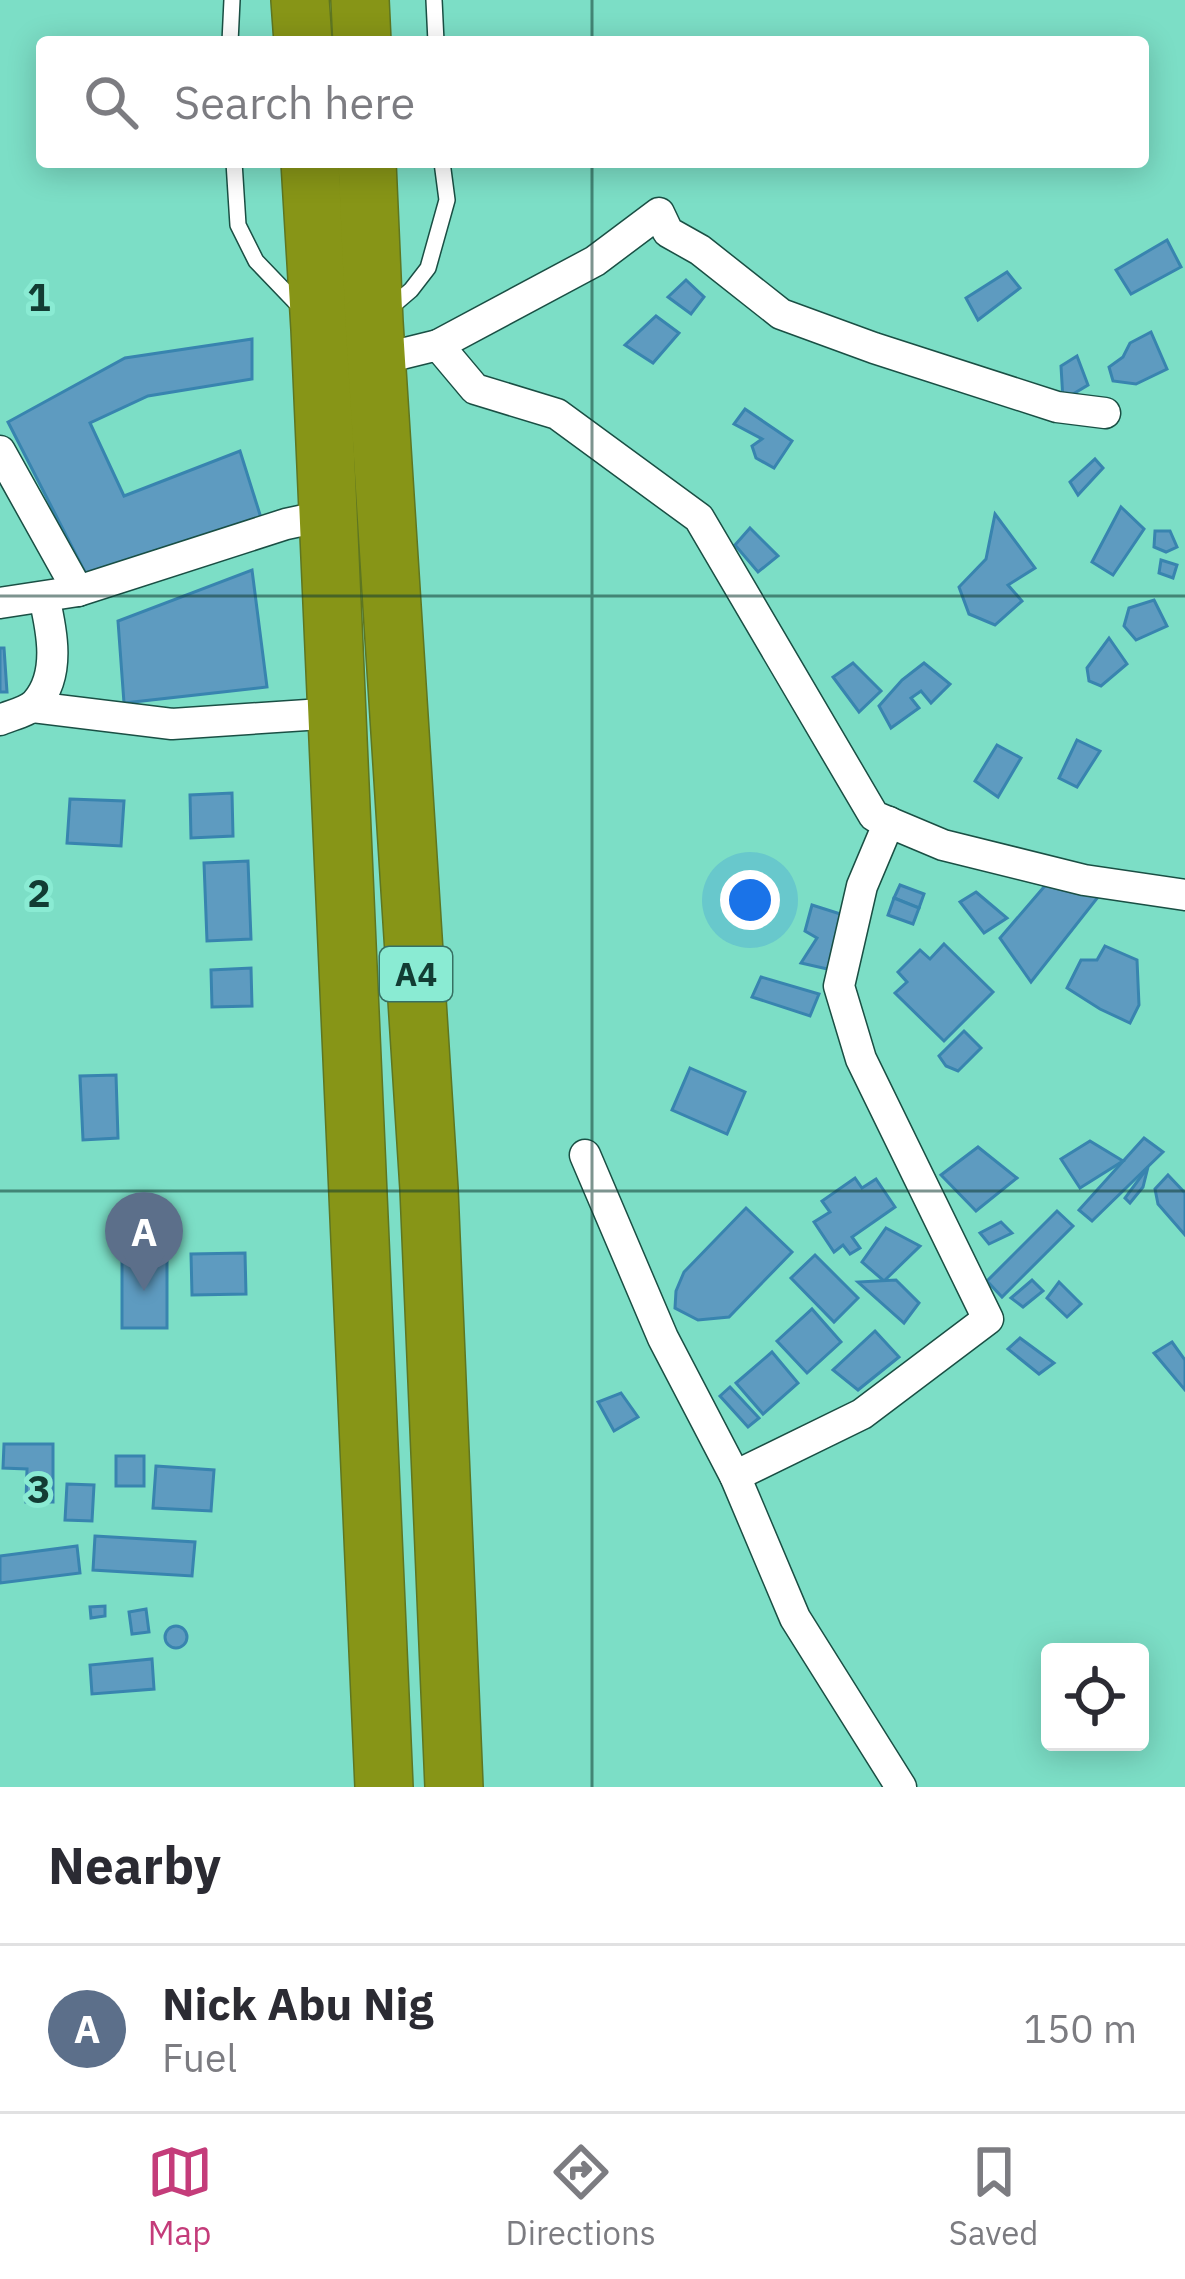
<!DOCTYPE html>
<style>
:root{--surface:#fff;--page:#f2f2f3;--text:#2b2b33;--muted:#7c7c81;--line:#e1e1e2;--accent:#c43c7a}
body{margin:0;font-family:"IBM Plex Sans",sans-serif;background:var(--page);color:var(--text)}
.controls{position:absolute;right:36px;bottom:36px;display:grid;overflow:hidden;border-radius:12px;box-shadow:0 6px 30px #0003}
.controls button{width:108px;height:108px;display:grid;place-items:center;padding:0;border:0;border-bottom:3px solid var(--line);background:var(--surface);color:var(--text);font:60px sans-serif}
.you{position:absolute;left:750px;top:900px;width:42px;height:42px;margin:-30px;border:9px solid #fff;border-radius:50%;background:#1a73e8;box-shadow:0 0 0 18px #1a73e833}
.badge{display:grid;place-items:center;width:78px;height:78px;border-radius:50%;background:var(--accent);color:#fff;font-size:39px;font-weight:700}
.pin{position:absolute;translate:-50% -99px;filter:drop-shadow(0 3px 6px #0008)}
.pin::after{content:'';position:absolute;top:63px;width:42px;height:36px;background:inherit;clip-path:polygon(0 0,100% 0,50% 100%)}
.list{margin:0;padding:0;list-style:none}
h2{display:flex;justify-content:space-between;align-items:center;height:156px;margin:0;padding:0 48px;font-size:51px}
h2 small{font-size:39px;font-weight:400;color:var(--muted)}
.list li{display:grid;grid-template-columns:78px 1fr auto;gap:36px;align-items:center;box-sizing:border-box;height:168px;padding:0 48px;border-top:3px solid var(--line)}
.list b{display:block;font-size:45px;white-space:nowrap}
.list p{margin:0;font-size:39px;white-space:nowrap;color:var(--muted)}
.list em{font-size:39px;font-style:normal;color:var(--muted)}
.icon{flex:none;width:66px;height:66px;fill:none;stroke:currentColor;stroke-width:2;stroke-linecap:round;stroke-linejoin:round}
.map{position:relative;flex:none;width:1185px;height:1787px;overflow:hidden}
.search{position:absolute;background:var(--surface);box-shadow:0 6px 30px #0003;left:36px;right:36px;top:36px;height:132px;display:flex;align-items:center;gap:30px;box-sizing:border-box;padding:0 42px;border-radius:12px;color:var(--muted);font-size:45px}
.sheet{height:324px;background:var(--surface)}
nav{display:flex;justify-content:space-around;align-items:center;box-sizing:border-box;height:168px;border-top:3px solid var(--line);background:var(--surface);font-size:33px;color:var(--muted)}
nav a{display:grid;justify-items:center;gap:6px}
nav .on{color:var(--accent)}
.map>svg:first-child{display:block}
</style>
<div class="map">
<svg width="1185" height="1787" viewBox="0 0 1185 1787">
<rect width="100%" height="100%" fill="#7cdec6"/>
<!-- building -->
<g fill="#5e9bc0" stroke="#3884af" stroke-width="3">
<polygon points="1167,240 1181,267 1131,294 1116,270"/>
<polygon points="1007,272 1020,288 978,320 966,298"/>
<polygon points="686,280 704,297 691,314 668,297"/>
<polygon points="656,316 679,333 653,363 625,345"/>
<polygon points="1151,332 1167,369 1136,384 1113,381 1109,367 1123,357 1130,343"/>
<polygon points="252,339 252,379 148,396 90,423 124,496 240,451 262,521 90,582 8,422 125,358"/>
<polygon points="1077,356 1088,385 1063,400 1061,366"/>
<polygon points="745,409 792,441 774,468 756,458 752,446 762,439 734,424"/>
<polygon points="1095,459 1103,468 1078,495 1070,482"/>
<polygon points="1121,507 1144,529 1113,575 1092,562"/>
<polygon points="995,514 1035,568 1008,585 1022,601 995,625 969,614 959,587 986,559"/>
<polygon points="750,528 778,556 758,572 735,545"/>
<polygon points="1155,531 1170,531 1177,547 1166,552 1154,547"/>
<polygon points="1161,560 1177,565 1173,578 1159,573"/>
<polygon points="252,570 267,687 124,703 118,621"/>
<polygon points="1154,600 1167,626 1136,640 1124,626 1129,608"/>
<polygon points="1109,638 1127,664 1101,686 1089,681 1087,668"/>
<polygon points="0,648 4,648 7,692 0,692"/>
<polygon points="853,663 881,691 859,712 833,677"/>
<polygon points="924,663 950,684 931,703 921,691 911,698 919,708 891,728 879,706 902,680"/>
<polygon points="1077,740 1100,751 1077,787 1059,778"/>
<polygon points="997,745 1021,758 998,797 975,781"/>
<polygon points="232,793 233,836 191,838 190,795"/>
<polygon points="70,799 124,801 121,846 67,843"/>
<polygon points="248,861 251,939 207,941 204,863"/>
<polygon points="1050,880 1102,892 1031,982 1000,938"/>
<polygon points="900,885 924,894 919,908 894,898"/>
<polygon points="976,892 1007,918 984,933 960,902"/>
<polygon points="894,898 919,908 913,924 888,915"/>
<polygon points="812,905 850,917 836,971 801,963 817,938 805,931"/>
<polygon points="944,944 993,992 944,1041 895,993 907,982 898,972 920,950 930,959"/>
<polygon points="1105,946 1137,960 1139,1005 1130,1023 1100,1009 1067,988 1081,960 1097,960"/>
<polygon points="251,968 252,1006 212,1007 211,970"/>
<polygon points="761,977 819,994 810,1016 752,997"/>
<polygon points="964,1031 981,1048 958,1071 946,1066 939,1056"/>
<polygon points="690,1068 745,1092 727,1134 672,1110"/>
<polygon points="116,1075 118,1138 83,1140 80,1076"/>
<polygon points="1144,1138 1163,1152 1092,1221 1079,1210"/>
<polygon points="1090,1141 1123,1161 1080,1188 1061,1159"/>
<polygon points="978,1147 1017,1178 976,1211 941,1175"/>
<polygon points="1148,1167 1143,1187 1130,1203 1125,1198"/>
<polygon points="1168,1175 1185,1193 1185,1235 1158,1204 1155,1189"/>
<polygon points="855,1178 862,1188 876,1179 895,1207 852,1237 860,1248 850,1254 843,1245 834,1252 814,1222 830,1212 822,1201"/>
<polygon points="746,1208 792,1252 729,1317 698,1320 675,1308 676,1291 684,1272"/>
<polygon points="1057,1211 1073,1226 1002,1297 987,1281"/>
<polygon points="1001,1222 1012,1233 989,1244 980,1233"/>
<polygon points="886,1228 920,1246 884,1281 862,1262"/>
<polygon points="245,1253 246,1294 192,1295 191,1254"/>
<polygon points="167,1254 167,1328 122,1328 122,1255"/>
<polygon points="815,1255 858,1298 834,1322 791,1278"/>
<polygon points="896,1280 919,1303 904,1323 858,1282"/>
<polygon points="1032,1280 1043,1291 1023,1307 1011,1298"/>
<polygon points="1059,1282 1081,1304 1067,1317 1047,1298"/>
<polygon points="812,1309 841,1342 807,1373 777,1341"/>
<polygon points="875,1331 899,1357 858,1390 833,1370"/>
<polygon points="1020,1338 1054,1363 1039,1374 1008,1349"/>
<polygon points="1172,1342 1185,1360 1185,1390 1154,1353"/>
<polygon points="772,1352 798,1383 763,1414 736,1383"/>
<polygon points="730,1387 759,1418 748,1427 720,1396"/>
<polygon points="621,1393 638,1417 614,1431 598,1402"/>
<polygon points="4,1444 53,1444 53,1502 26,1502 27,1469 3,1468"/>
<rect x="116" y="1456" width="28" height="30"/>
<polygon points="156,1466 214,1470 211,1511 153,1508"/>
<polygon points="67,1484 94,1485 92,1521 65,1520"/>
<polygon points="95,1536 195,1542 192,1576 93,1570"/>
<polygon points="77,1546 80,1573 0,1583 0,1556"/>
<polygon points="105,1606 105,1616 91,1618 90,1607"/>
<polygon points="146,1609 149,1632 132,1634 129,1612"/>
<circle cx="176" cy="1637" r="11"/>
<polygon points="152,1659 154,1689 92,1694 90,1665"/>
</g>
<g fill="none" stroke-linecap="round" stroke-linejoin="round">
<defs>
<g id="lane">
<polyline points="434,0 436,42"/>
<polyline points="230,42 232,0"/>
<polyline points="234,162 238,225 256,261 303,310"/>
<polyline points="390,308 411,290 428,268 447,200 442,162"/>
</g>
<g id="street">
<polyline points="438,345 595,261 659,213 668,232 700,250 781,314 874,348 1057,407 1105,413"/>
<polyline points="377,360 438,345 475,389 557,414 699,518 874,816 943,845 1084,880 1185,895"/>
<polyline points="0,451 78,591"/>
<polyline points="0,603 78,591 286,524 328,515"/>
<polyline points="33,707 172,724 337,713"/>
<path d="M0 720C11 715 28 712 36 703 61 675 52 631 44 597"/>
<polyline points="585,1155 663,1338 735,1476 795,1618 901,1787"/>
<polyline points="735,1476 862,1414 988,1319 861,1059 839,986 862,886 889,822"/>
</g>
<g id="highway">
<polyline points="300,0 303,42"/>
<polyline points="360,0 362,42"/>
<polyline points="310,162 320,329 384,1787"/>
<polyline points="367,162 374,322 429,1189 454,1787"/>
</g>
</defs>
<!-- lane casing -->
<use href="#lane" stroke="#1a4f44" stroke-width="18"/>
<!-- street casing -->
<use href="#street" stroke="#1a4f44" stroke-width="33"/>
<!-- highway casing -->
<use href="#highway" stroke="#5e7621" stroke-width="60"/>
<!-- lane -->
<use href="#lane" stroke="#fff" stroke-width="15"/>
<!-- street -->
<use href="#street" stroke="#fff" stroke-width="30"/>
<!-- highway -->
<use href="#highway" stroke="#879517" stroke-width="57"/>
</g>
<!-- grid -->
<path fill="none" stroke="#123c33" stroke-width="3" stroke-opacity="0.55" d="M592 0V42M592 162V1787M0 596H1185M0 1191H1185"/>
<g text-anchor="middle" stroke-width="10" stroke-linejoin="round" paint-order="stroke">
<!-- shield labels -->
<rect fill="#8aebd3" stroke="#367063" stroke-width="3" x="380" y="947" width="72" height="54" rx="9"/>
<g font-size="33" font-weight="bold" fill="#123c33">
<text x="416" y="986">A4</text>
</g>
</g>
<g font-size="39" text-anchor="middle" font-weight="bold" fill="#123c33" stroke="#8aebd3" stroke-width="10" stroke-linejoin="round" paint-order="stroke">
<text x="39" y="311">1</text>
<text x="39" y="907">2</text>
<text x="39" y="1503">3</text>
</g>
</svg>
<div class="controls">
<button><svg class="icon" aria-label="locate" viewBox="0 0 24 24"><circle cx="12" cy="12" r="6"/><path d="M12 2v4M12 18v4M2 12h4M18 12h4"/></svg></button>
</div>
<div class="you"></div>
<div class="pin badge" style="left:144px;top:1291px;background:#5c6f8a">A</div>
<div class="search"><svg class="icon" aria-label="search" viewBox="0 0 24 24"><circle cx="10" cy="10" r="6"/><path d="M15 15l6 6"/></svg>Search here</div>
</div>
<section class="sheet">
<h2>Nearby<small></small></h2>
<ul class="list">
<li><span class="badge" style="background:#5c6f8a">A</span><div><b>Nick Abu Nig</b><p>Fuel</p></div><em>150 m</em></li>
</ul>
</section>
<nav>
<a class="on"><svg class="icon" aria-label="map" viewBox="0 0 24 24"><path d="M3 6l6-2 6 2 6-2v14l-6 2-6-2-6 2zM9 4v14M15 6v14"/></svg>Map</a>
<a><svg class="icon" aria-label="directions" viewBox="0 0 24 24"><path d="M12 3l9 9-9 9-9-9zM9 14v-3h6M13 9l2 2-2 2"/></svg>Directions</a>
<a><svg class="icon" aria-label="saved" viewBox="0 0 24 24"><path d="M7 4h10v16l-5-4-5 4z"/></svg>Saved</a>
</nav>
